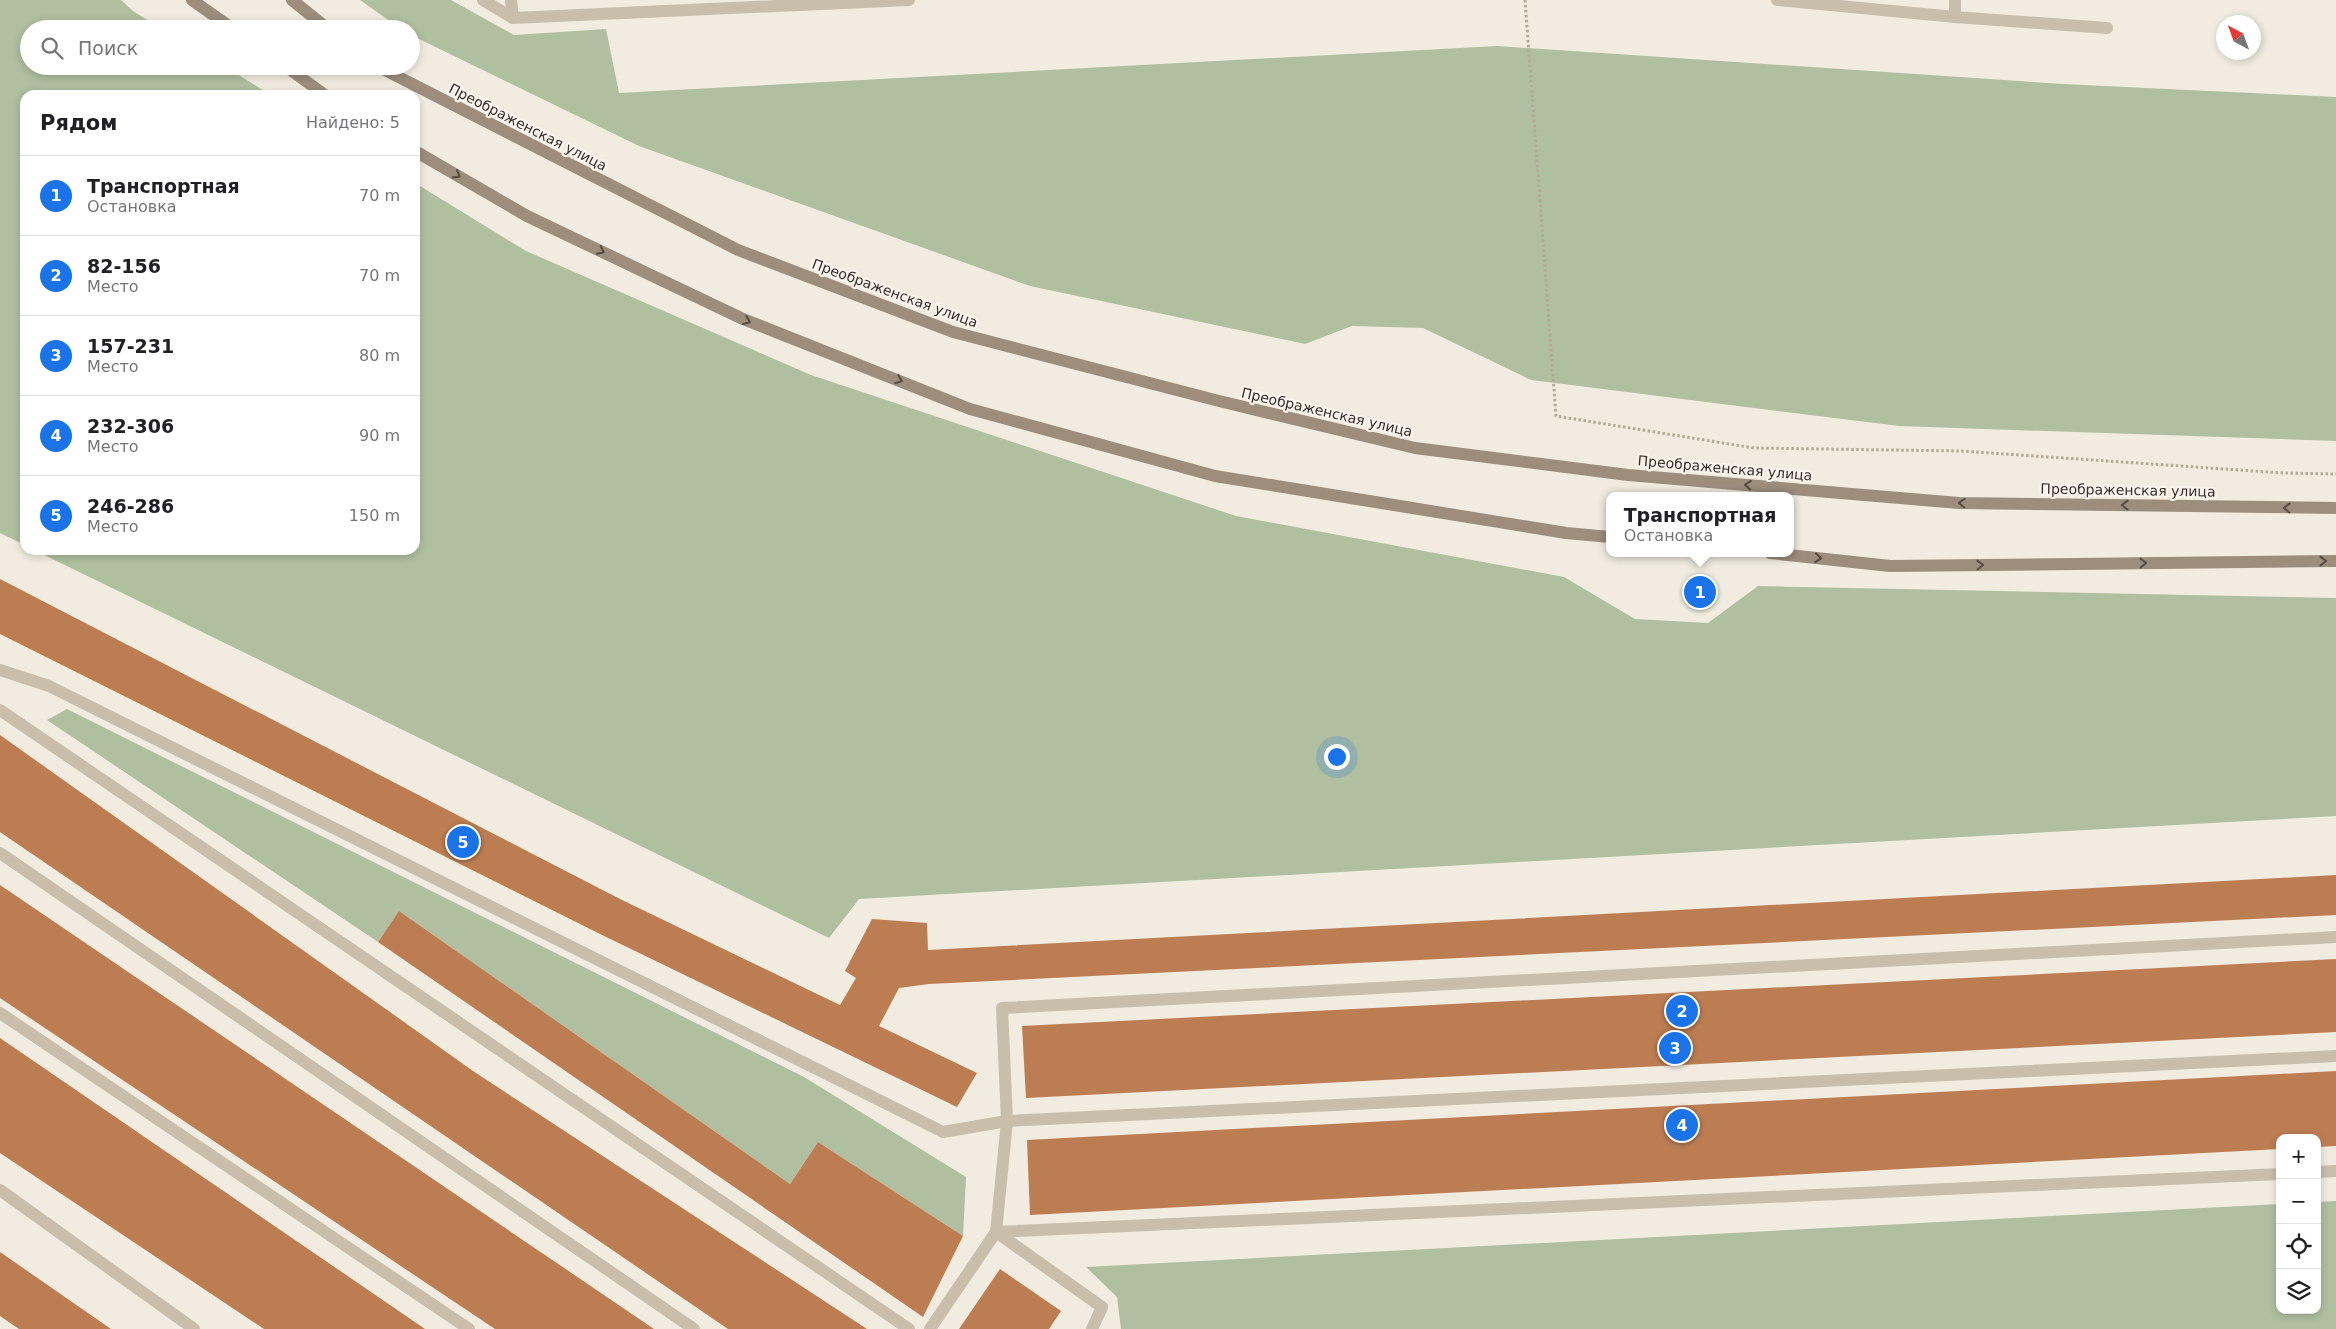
<!DOCTYPE html>
<html lang="ru">
<meta charset="utf-8">
<style>
:root{--surface:#fff;--page:#f2f2f2;--text:#202124;--muted:#757577;--line:#e0e0e0;--accent:#1a73e8}
body{margin:0;font-family:"DejaVu Sans",sans-serif;background:var(--page);color:var(--text)}
.controls{position:absolute;right:15px;bottom:15px;display:grid;overflow:hidden;border-radius:10px;box-shadow:0 2px 8px #0003}
.controls button{width:45px;height:45px;display:grid;place-items:center;padding:0;border:0;border-bottom:1px solid var(--line);background:var(--surface);color:var(--text);font:25px sans-serif}
.compass{position:absolute;left:2216px;top:15px;width:45px;height:45px;border-radius:50%;background:var(--surface);box-shadow:0 2px 8px #0003;rotate:319deg}
.you{position:absolute;left:1336px;top:756px;width:18px;height:18px;margin:-12px;border:4px solid #fff;border-radius:50%;background:#1a73e8;box-shadow:0 0 0 8px #1a73e833}
.badge{display:grid;place-items:center;width:32px;height:32px;border-radius:50%;background:var(--accent);color:#fff;font-size:16px;font-weight:700}
.pin{position:absolute;translate:-50% -50%;border:2px solid #fff;box-shadow:0 1px 5px #0006}
.popup{position:absolute;left:1606px;top:492px;width:188px;height:65px;box-sizing:border-box;display:grid;place-content:center;border-radius:10px;background:var(--surface);filter:drop-shadow(0 1px 4px #0005);font-size:16px;white-space:nowrap;color:var(--muted)}
.popup b{font-size:19px;color:var(--text)}
.popup::after{content:'';position:absolute;left:50%;top:100%;margin-left:-10px;border:10px solid transparent;border-top-color:var(--surface)}
.list{margin:0;padding:0;list-style:none}
h2{display:flex;justify-content:space-between;align-items:center;height:65px;margin:0;padding:0 20px;font-size:21px}
h2 small{font-size:16px;font-weight:400;color:var(--muted)}
.list li{display:grid;grid-template-columns:32px 1fr auto;gap:15px;align-items:center;box-sizing:border-box;height:80px;padding:0 20px;border-top:1px solid var(--line)}
.list b{display:block;font-size:19px;white-space:nowrap}
.list p{margin:0;font-size:16px;white-space:nowrap;color:var(--muted)}
.list em{font-size:16px;font-style:normal;color:var(--muted)}
.icon{flex:none;width:28px;height:28px;fill:none;stroke:currentColor;stroke-width:2;stroke-linecap:round;stroke-linejoin:round}
.map{position:relative;flex:none;width:2336px;height:1329px;overflow:hidden}
.search{position:absolute;background:var(--surface);box-shadow:0 2px 8px #0003;left:20px;top:20px;width:400px;height:55px;display:flex;align-items:center;gap:12px;box-sizing:border-box;padding:0 18px;border-radius:28px;color:var(--muted);font-size:19px}
.panel{position:absolute;background:var(--surface);box-shadow:0 2px 8px #0003;left:20px;top:90px;width:400px;height:465px;border-radius:15px}
.map>svg:first-child{display:block}
</style>
<div class="map">
<svg width="2336" height="1329" viewBox="0 0 2336 1329">
<rect width="100%" height="100%" fill="#f1ecdf"/>
<!-- green -->
<g fill="#b0bfa0">
<polygon points="0,0 121,0 133,11 162,29 29,29 29,66 224,66 271,95 25,95 25,545 0,533"/>
<polygon points="360,0 451,0 514,35 606,29 619,93 1497,46 2063,84 2336,97 2336,441 1899,426 1531,380 1423,328 1352,326 1305,344 1030,286 639,146 411,35 411,29 401,29"/>
<polygon points="415,183 526,251 811,375 1236,516 1564,577 1635,619 1708,623 1758,586 2336,598 2336,816 859,899 829,938 34,550 415,550"/>
<polygon points="67,709 804,1077 966,1177 963,1236 818,1142 790,1184 399,911 378,942 47,720"/>
<polygon points="2336,1201 2336,1329 1121,1329 1117,1297 1086,1267 2280,1204 2280,1310 2317,1310 2317,1202"/>
</g>
<!-- building -->
<g fill="#bd7d52">
<polygon points="0,579 620,899 840,1005 856,978 845,971 872,919 927,923 928,950 2336,875 2336,915 929,984 899,988 879,1026 977,1073 957,1107 598,933 0,634"/>
<polygon points="0,735 473,1071 867,1329 728,1329 0,832"/>
<polygon points="0,885 654,1329 495,1329 0,998"/>
<polygon points="399,911 790,1184 818,1142 963,1236 923,1317 378,942"/>
<polygon points="2336,959 2336,1032 1026,1098 1022,1026"/>
<polygon points="0,1038 425,1329 264,1329 0,1153"/>
<polygon points="2336,1071 2336,1146 2317,1147 2317,1138 2280,1138 2280,1149 1030,1215 1027,1140"/>
<polygon points="0,1252 111,1329 19,1329 0,1316"/>
<polygon points="1000,1269 1061,1311 1049,1329 959,1329"/>
</g>
<g fill="none" stroke-linecap="round" stroke-linejoin="round">
<!-- path -->
<polyline stroke="#b4a896" stroke-width="3" stroke-dasharray="2.5 2.5" stroke-linecap="butt" points="1525,0 1556,416 1754,448 1961,451 2283,473 2336,474"/>
<!-- lane -->
<g stroke="#c9beac" stroke-width="12">
<polyline points="511,0 513,18"/>
<polyline points="1955,17 1955,0"/>
<polyline points="0,670 49,686 943,1132 1007,1121 2336,1056"/>
<polyline points="0,710 909,1329"/>
<polyline points="0,853 694,1329"/>
<polyline points="0,1013 469,1329"/>
<polyline points="2317,1172 2336,1171"/>
<polyline points="0,1190 194,1329"/>
<polyline points="996,1232 2280,1174"/>
<polyline points="996,1232 1102,1307 1092,1329"/>
<polyline points="930,1329 996,1232 1007,1121 1002,1008 2336,937"/>
</g>
<!-- street -->
<g stroke="#c9beac" stroke-width="12">
<polyline points="483,0 513,18 909,0"/>
<polyline points="1777,0 1955,17 2107,28"/>
</g>
<!-- secondary -->
<g stroke="#9c8d7d" stroke-width="12">
<polyline points="192,0 233,29"/>
<polyline points="292,0 328,29"/>
<polyline points="285,66 325,95"/>
<polyline points="377,66 738,250 953,332 1219,401 1415,448 1628,475 1959,503 2336,508"/>
<polyline points="415,151 527,216 743,319 970,409 1215,476 1566,533 1610,537"/>
<polyline points="1770,553 1890,566 2336,561"/>
</g>
</g>
<!-- one-way arrows -->
<defs><path id="oneway-chevron" d="M-2-3.5L2.5 0L-2 3.5" fill="none" stroke-width="1.6" stroke-linecap="round" stroke-linejoin="round" transform="scale(1.25)"/></defs>
<g stroke="#554c43">
<use href="#oneway-chevron" transform="translate(457 175) rotate(30)"/>
<use href="#oneway-chevron" transform="translate(601 251) rotate(26)"/>
<use href="#oneway-chevron" transform="translate(747 321) rotate(23)"/>
<use href="#oneway-chevron" transform="translate(899 380) rotate(21)"/>
<use href="#oneway-chevron" transform="translate(1748 485) rotate(-175)"/>
<use href="#oneway-chevron" transform="translate(1962 503) rotate(-178)"/>
<use href="#oneway-chevron" transform="translate(2125 505) rotate(-179)"/>
<use href="#oneway-chevron" transform="translate(2287 508) rotate(-179)"/>
<use href="#oneway-chevron" transform="translate(1818 558) rotate(6)"/>
<use href="#oneway-chevron" transform="translate(2323 561)"/>
<use href="#oneway-chevron" transform="translate(2143 563) rotate(-1)"/>
<use href="#oneway-chevron" transform="translate(1980 565) rotate(-1)"/>
</g>
<g text-anchor="middle" stroke-width="4.5" stroke-linejoin="round" paint-order="stroke">
<!-- street labels -->
<g font-size="14" fill="#37302a" stroke="#f9f5ec">
<text transform="translate(528 127) rotate(27)" y="5">Преображенская улица</text>
<text transform="translate(895 293) rotate(20)" y="5">Преображенская улица</text>
<text transform="translate(1327 412) rotate(13)" y="5">Преображенская улица</text>
<text transform="translate(1725 468) rotate(5)" y="5">Преображенская улица</text>
<text transform="translate(2128 490) rotate(1)" y="5">Преображенская улица</text>
</g>
</g>
</svg>
<div class="controls">
<button>+</button>
<button>−</button>
<button><svg class="icon" aria-label="locate" viewBox="0 0 24 24"><circle cx="12" cy="12" r="6"/><path d="M12 2v4M12 18v4M2 12h4M18 12h4"/></svg></button>
<button><svg class="icon" aria-label="layers" viewBox="0 0 24 24"><path d="M12 4l9 5-9 5-9-5zM3 14l9 5 9-5"/></svg></button>
</div>
<svg class="compass" viewBox="-18 -18 36 36"><path d="M0-13l5 13h-10z" fill="#e53935"/><path d="M0 13l5-13h-10z" fill="#757577"/></svg>
<div class="you"></div>
<div class="pin badge" style="left:1700px;top:592px">1</div>
<div class="popup"><b>Транспортная</b>Остановка</div>
<div class="pin badge" style="left:1682px;top:1011px">2</div>
<div class="pin badge" style="left:1675px;top:1048px">3</div>
<div class="pin badge" style="left:1682px;top:1125px">4</div>
<div class="pin badge" style="left:463px;top:842px">5</div>
<div class="search"><svg class="icon" aria-label="search" viewBox="0 0 24 24"><circle cx="10" cy="10" r="6"/><path d="M15 15l6 6"/></svg>Поиск</div>
<section class="panel">
<h2>Рядом<small>Найдено: 5</small></h2>
<ul class="list">
<li><span class="badge">1</span><div><b>Транспортная</b><p>Остановка</p></div><em>70 m</em></li>
<li><span class="badge">2</span><div><b>82-156</b><p>Место</p></div><em>70 m</em></li>
<li><span class="badge">3</span><div><b>157-231</b><p>Место</p></div><em>80 m</em></li>
<li><span class="badge">4</span><div><b>232-306</b><p>Место</p></div><em>90 m</em></li>
<li><span class="badge">5</span><div><b>246-286</b><p>Место</p></div><em>150 m</em></li>
</ul>
</section>
</div>
